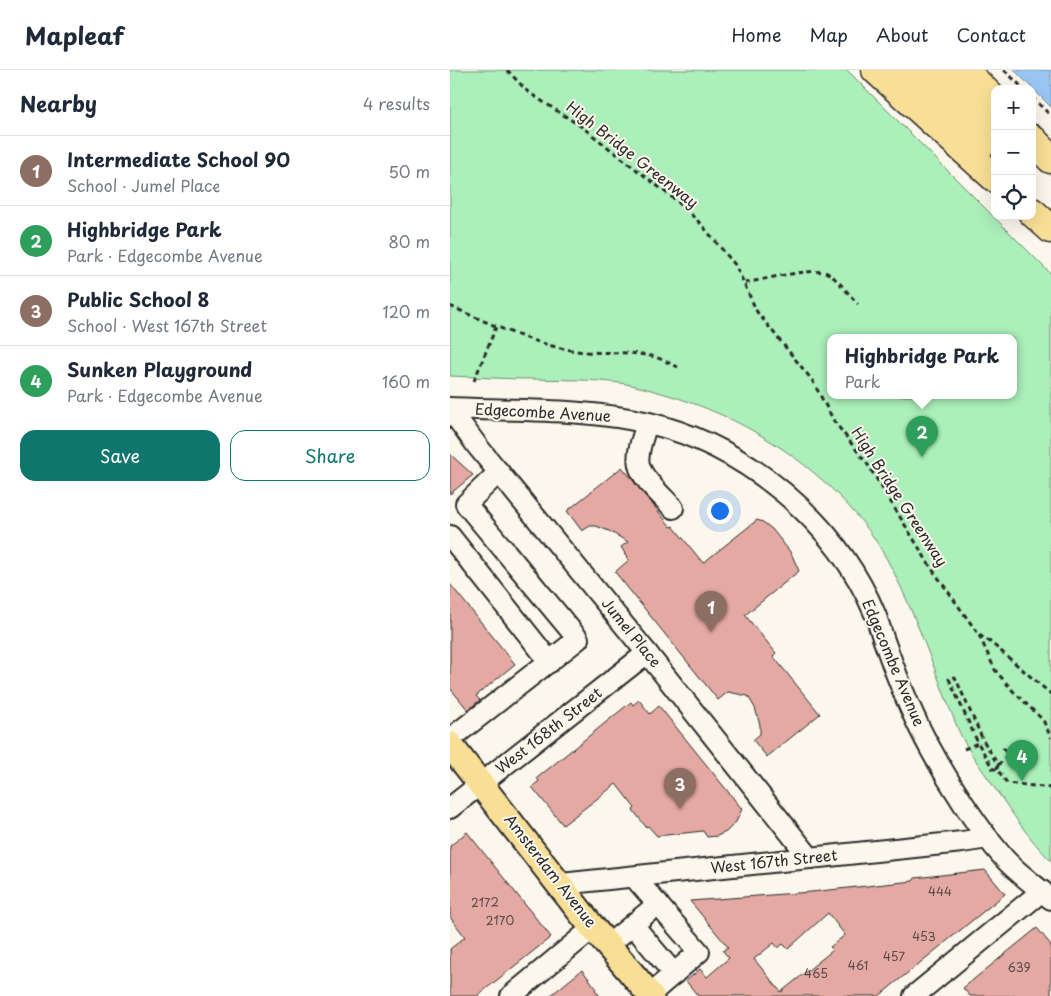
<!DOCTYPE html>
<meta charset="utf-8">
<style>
:root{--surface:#fff;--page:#f2f2f3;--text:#1f2937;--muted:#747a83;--line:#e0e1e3;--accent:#0f766e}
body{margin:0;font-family:"Playpen Sans",sans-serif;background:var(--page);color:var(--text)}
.controls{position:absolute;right:15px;top:15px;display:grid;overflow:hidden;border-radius:10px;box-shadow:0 5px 20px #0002}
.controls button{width:45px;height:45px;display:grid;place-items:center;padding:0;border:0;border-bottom:1px solid var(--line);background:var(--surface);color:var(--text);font:25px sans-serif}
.you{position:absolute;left:269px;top:440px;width:18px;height:18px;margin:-12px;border:4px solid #fff;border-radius:50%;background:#1a73e8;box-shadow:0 0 0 8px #1a73e833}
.badge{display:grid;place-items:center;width:32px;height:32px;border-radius:50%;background:var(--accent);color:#fff;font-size:16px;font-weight:700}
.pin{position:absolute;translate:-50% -41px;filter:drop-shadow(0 1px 2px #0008)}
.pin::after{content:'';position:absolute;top:26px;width:18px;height:15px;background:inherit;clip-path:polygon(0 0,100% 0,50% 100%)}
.popup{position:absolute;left:377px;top:264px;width:190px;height:65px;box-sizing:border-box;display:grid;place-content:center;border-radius:10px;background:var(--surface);filter:drop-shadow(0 1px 4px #0005);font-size:16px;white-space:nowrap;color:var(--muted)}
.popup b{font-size:19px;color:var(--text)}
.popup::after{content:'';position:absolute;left:50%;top:100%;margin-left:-10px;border:10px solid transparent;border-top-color:var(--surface)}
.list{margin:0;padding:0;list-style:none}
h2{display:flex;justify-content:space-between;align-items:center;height:65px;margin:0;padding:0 20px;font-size:21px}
h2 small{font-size:16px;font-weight:400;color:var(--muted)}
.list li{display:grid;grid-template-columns:32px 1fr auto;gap:15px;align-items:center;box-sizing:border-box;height:70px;padding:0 20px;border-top:1px solid var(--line)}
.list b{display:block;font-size:19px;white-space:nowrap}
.list p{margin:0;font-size:16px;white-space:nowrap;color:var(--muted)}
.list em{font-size:16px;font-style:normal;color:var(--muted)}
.actions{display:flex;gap:10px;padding:15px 20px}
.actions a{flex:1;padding:11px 0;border:1px solid var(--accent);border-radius:15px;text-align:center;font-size:18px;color:var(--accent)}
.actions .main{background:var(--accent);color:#fff}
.icon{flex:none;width:28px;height:28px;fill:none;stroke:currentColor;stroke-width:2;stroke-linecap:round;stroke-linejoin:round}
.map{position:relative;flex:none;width:601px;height:926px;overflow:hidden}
header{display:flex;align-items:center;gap:30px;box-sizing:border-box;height:70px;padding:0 25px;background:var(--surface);border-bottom:1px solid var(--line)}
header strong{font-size:24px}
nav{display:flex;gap:28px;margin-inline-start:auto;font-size:18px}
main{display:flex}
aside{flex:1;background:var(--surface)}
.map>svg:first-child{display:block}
</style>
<header>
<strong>Mapleaf</strong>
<nav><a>Home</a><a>Map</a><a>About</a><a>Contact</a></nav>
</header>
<main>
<aside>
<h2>Nearby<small>4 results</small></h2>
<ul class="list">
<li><span class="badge" style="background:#8d6e63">1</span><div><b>Intermediate School 90</b><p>School · Jumel Place</p></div><em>50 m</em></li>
<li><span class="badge" style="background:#2e9e5b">2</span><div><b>Highbridge Park</b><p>Park · Edgecombe Avenue</p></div><em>80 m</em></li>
<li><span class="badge" style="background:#8d6e63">3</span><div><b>Public School 8</b><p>School · West 167th Street</p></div><em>120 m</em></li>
<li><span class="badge" style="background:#2e9e5b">4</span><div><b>Sunken Playground</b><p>Park · Edgecombe Avenue</p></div><em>160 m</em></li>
</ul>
<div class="actions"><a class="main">Save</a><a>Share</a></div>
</aside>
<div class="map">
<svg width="601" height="926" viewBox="0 0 601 926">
<rect width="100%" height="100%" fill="#fbf7ec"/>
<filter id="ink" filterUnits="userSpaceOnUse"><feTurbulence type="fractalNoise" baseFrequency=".02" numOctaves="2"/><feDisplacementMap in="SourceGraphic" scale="10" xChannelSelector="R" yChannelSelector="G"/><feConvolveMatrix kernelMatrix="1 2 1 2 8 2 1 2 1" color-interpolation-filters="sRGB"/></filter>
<g filter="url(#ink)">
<!-- green -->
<path fill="#abefba" stroke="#6b8d72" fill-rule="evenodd" d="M0 0H397L601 204V791C578 768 563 744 544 717 532 699 517 680 508 659 495 628 484 596 471 564 455 525 437 481 409 448 359 388 290 346 215 324 201 320 185 315 170 313 140 309 111 310 81 309 54 309 27 307 0 306ZM563 268V326H381V268Z"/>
<!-- water -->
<polygon fill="#98c7f4" stroke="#6c89a4" points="564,0 601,0 601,37"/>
<!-- building -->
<g fill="#e4a9a2" stroke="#2b2b2b" fill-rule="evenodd">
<polygon points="0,384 23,405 0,424"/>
<polygon points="172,397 221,457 223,456 253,493 307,450 313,452 322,459 341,483 349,501 295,545 326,583 323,586 370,644 317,687 303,670 310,664 310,655 305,638 298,626 278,622 268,630 165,502 179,490 171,477 178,472 159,461 146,456 140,456 132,461 117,441"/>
<polygon points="0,514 65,594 26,626 30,630 18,640 0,618"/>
<polygon points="189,630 200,644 209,636 292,739 286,752 276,762 267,766 257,767 253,761 207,766 198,756 196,757 183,740 185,738 166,714 113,755 82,717 89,711 87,708 108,691 181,632 183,635"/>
<polygon points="17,762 101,867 27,926 0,926 0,879 15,867 0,847 0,776"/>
<path d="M535 800 555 824 429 926H248L236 911 250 899 257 907 279 888 273 881 278 877 240 831 361 822 463 811 465 808ZM378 843 395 865 380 877 383 880 331 922 304 889 324 873 328 878 333 874 338 879Z"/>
<polygon points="587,858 601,875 601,926 520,926 513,918"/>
<polygon points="132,900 146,918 145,920 150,926 100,926"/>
</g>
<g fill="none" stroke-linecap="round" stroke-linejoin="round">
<defs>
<g id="minor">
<path d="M0 338C66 341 134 338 199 353 295 376 387 452 425 544 429 554 432 566 436 576 448 610 462 646 480 678 499 713 527 757 553 787 567 803 585 815 601 829"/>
<polyline points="0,339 28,377 197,583 360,788"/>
<path d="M197 353C194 365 186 382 189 395 192 409 213 427 223 438"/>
<polyline points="0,466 100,592"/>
<polyline points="0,669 128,569 16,434 49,402"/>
<polyline points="0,738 197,583"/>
<polyline points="184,807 249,882 199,925"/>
<polyline points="111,814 512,772 538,768"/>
<polyline points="183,855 224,904"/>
<polyline points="158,875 208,834"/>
<polyline points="61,926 143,858"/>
<polyline points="464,926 592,821"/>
</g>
<polyline id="major" points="0,675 143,858 201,926"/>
<g id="highway">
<polyline points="426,0 545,108"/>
<polyline points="456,0 522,62 532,74"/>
<polyline points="485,0 545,56"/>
<polyline points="514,0 545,31"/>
<polyline points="582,69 601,89"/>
<polyline points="582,142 601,159"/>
</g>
</defs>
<!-- minor casing -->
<use href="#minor" stroke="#2b2b2b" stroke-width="24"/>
<!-- major casing -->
<use href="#major" stroke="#2b2b2b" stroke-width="29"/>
<!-- highway casing -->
<use href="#highway" stroke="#2b2b2b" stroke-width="31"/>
<!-- path -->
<g stroke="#2b2b2b" stroke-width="3" stroke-dasharray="5 4" stroke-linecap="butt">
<polyline points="57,0 78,22 132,57 228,132 251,154 286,196 307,242 362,310 384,351 418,395 482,499 529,565 545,600 563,621 593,650 601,668"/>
<polyline points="554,0 574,19"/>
<polyline points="582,27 601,46"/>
<path d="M295 213C311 210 364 197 377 203 386 207 401 227 408 234"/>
<path d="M0 236C41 254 82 274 126 281 149 284 173 281 195 285 206 286 217 292 228 297"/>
<polyline points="24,311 46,257"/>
<polyline points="529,565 539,571 601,624"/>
<polyline points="514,679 528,673"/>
<polyline points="548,695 558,685 551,675"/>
<polyline points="547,699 548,695 533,670 505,607 499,609 528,673 543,699 547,699 557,713 601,718"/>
</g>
<!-- minor -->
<use href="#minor" stroke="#fbf7ec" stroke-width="20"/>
<!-- major -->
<use href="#major" stroke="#f9df96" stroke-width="25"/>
<!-- highway -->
<use href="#highway" stroke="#f9df96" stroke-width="28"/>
</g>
</g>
<g text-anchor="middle" stroke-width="4" stroke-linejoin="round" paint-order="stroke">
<!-- number labels -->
<g font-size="12" fill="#594a49">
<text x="490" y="826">444</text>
<text x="35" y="837">2172</text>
<text x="50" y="855">2170</text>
<text x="474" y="871">453</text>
<text x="444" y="891">457</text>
<text x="408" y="900">461</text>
<text x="569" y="902">639</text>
<text x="366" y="908">465</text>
</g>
<!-- street labels -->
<g font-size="15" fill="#2b2b2b" stroke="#fbf7ec">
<text transform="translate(182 85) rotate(38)" y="5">High Bridge Greenway</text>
<text transform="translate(93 343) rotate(3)" y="5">Edgecombe Avenue</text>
<text transform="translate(449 427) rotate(57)" y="5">High Bridge Greenway</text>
<text transform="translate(181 563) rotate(51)" y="5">Jumel Place</text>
<text transform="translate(443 593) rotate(67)" y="5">Edgecombe Avenue</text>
<text transform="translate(99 661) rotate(-38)" y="5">West 168th Street</text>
<text transform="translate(324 792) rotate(-6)" y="5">West 167th Street</text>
<text transform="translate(100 801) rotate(52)" y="5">Amsterdam Avenue</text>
</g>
</g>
</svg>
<div class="controls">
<button>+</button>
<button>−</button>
<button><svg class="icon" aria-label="locate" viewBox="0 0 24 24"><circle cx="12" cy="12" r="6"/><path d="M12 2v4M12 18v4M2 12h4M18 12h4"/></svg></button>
</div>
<div class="you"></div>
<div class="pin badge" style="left:261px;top:562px;background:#8d6e63">1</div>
<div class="pin badge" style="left:472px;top:387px;background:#2e9e5b">2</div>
<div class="popup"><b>Highbridge Park</b>Park</div>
<div class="pin badge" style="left:230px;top:739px;background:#8d6e63">3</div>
<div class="pin badge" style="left:572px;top:711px;background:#2e9e5b">4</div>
</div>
</main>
